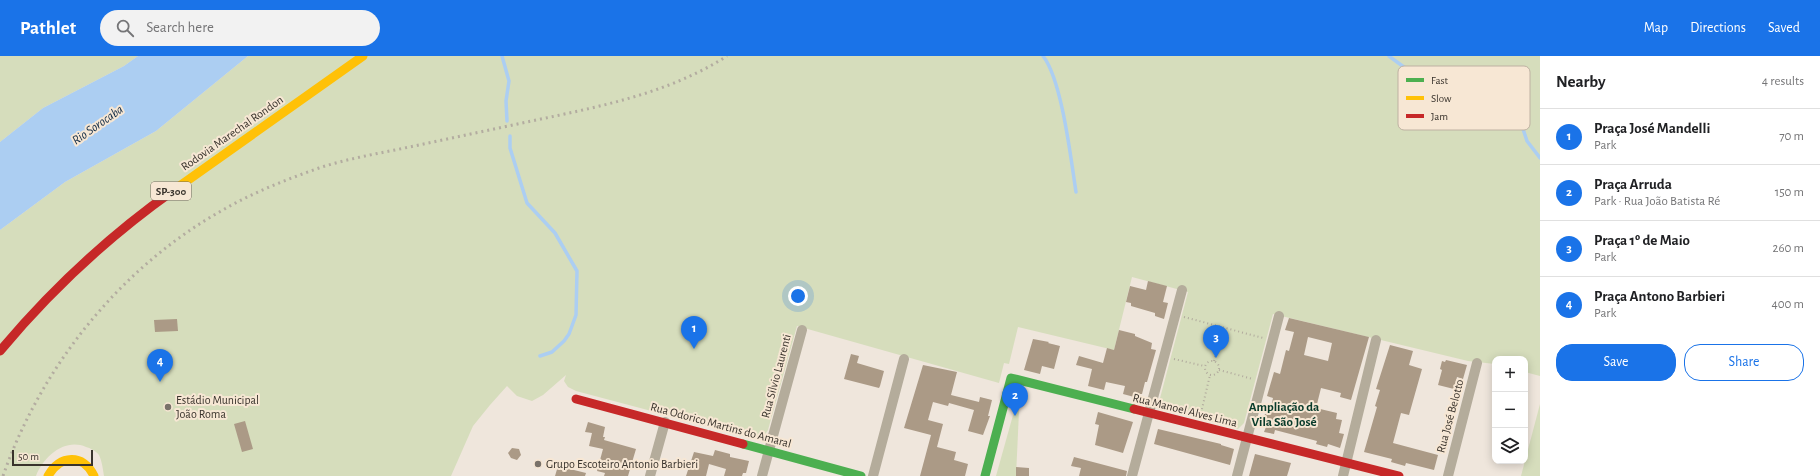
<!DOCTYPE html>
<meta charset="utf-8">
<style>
:root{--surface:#fff;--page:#f2f2f2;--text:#202124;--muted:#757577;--line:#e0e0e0;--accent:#1a73e8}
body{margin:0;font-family:"Alegreya Sans",sans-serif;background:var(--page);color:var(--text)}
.controls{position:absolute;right:12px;bottom:12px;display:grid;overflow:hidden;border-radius:8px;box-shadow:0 2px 10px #0003}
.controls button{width:36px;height:36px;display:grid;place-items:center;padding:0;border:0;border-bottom:1px solid var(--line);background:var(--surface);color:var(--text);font:20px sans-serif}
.scale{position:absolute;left:12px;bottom:10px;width:81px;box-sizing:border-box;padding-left:4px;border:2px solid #39332c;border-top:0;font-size:11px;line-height:14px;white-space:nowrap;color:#39332c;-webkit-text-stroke:3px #f7e7d4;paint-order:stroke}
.you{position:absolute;left:798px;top:240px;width:14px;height:14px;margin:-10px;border:3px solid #fff;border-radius:50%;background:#1a73e8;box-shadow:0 0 0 6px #1a73e833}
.badge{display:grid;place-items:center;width:26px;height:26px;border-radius:50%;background:var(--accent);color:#fff;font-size:13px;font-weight:700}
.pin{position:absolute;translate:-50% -33px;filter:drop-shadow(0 1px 2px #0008)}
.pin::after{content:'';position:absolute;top:21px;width:14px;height:12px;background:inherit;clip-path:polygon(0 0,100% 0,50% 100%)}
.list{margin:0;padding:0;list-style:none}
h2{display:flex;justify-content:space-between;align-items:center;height:52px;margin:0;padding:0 16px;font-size:17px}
h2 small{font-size:13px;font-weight:400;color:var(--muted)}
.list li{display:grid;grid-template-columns:26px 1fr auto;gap:12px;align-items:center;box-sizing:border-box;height:56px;padding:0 16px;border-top:1px solid var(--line)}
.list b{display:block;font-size:15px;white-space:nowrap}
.list p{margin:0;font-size:13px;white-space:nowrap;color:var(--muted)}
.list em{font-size:13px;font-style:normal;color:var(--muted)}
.actions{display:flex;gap:8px;padding:12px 16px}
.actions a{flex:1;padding:9px 0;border:1px solid var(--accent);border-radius:16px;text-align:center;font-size:14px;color:var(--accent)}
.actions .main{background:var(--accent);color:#fff}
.icon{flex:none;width:22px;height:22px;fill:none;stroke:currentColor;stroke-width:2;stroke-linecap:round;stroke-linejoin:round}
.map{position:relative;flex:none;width:1540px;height:420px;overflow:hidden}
header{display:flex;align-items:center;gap:24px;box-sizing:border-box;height:56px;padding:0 20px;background:var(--accent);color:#fff}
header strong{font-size:19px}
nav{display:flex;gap:22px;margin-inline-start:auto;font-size:14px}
.search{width:280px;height:36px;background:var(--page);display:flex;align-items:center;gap:10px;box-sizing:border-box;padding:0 14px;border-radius:22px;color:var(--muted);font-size:15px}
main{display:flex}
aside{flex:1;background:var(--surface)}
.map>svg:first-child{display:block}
</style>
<header>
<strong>Pathlet</strong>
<div class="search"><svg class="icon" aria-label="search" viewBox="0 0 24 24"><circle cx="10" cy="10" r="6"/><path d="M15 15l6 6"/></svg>Search here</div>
<nav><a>Map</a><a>Directions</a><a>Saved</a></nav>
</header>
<main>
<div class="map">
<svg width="1540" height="420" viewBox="0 0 1540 420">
<rect width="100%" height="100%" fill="#efe6dc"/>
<!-- green -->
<g fill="#d6ddbc">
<polygon points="0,0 138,0 124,10 43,52 0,86"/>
<path d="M248 0H1540V320L1525 316V303H1495V308L1468 305 1273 258 1244 367 1238 373 1159 351V346L1188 236 1132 221 1114 294 1018 271 1009 308 1004 307 999 327 797 270 768 374 764 380 757 383 576 335 568 331 564 325 566 319 543 339 532 345 517 340 507 330 490 349 473 370 451 420H104C103 414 102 405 99 399 96 395 90 392 86 391 65 382 44 400 36 420H0V174L65 126 156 75Z"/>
<polygon points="1020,334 1016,420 996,420"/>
<polygon points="1540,348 1540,420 1521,420"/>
</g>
<!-- water -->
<polygon fill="#accef2" points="138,0 248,0 156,75 65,126 0,174 0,86 43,52 124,10"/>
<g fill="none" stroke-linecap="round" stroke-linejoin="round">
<!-- stream -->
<g stroke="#accef2" stroke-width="3.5">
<polyline points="502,0 509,25 506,45 507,65"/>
<path d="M1043 0C1062 24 1071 104 1076 136"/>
<path d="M1389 0C1426 29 1469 48 1512 66L1523 73 1527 85 1540 102"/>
<polyline points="510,80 510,92 527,147 555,177 577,215 576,259 569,278 564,285 552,296 540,300"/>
</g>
</g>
<!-- building -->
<g fill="#ab9a86" fill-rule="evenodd">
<polygon points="1148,225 1167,230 1163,246 1168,247 1164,263 1155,260 1155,257 1131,250 1131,247 1126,246 1130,230 1146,234"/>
<path d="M1289 262 1369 281 1351 344 1340 341 1341 337 1321 332 1316 352 1337 357 1336 363 1342 364 1339 377 1344 378 1340 392 1328 388 1327 391 1316 388 1317 385 1275 374 1274 378 1264 376 1266 371H1261L1265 358 1269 359 1273 342 1267 340 1274 316 1280 318 1286 294 1289 295 1294 276 1285 274ZM1308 281 1332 287 1328 305 1304 299Z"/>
<polygon points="177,263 178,275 155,276 154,264"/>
<polygon points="1119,274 1135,278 1135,280 1152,287 1151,293 1156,294 1147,326 1145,326 1142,338 1139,338 1138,342 1123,338 1125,330 1106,326 1104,334 1088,330 1092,313 1076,309 1079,300 1103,307 1107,292 1114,294"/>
<polygon points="1033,283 1049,286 1048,287 1060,290 1054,313 1042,310 1040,318 1024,314"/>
<polygon points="1390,289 1413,295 1409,309 1422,313 1409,359 1401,357 1393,387 1438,399 1434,414 1406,407 1405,410 1391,406 1392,403 1364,396 1377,351 1375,350 1380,334 1376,333"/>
<polygon points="851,298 859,300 857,307 884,315 880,330 879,332 844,323"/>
<polygon points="1446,304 1467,309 1463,323 1457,321 1454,333 1438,329 1442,314 1440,313 1442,305 1445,306"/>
<polygon points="923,309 957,316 951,339 979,346 980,341 992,344 988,360 990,360 983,379 968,375 974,354 949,347 948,350 933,346 928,364 943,368 937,391 956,396 954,404 968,408 965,420 920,420 931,379 904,372"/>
<polygon points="1098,356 1133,366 1123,397 1095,389 1099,369 1095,368"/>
<polygon points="245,365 253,393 242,396 234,368"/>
<polygon points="588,366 605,371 603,381 605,381 604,384 636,393 628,420 604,420 605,417 597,415 603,393 589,390 592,377 585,376"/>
<polygon points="1158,373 1221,388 1221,389 1234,393 1230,409 1154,388"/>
<polygon points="512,392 519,393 521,399 517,404 511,402 508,397"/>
<polygon points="715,394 730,398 730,401 749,405 746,417 743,417 742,420 724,420 726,413 709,408 706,420 686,420 694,396 713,400"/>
<polygon points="1255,398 1291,407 1287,420 1249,420"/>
<polygon points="1074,401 1127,415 1126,420 1079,420 1081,412 1071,410"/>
<polygon points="558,410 586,417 585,420 555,420"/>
<polygon points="1016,411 1029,412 1029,420 1016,420"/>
</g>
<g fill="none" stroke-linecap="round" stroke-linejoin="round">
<!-- path -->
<g stroke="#b1aa9d" stroke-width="2" stroke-dasharray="1 3" stroke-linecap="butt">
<polyline points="1184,261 1263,282"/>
<polyline points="1174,303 1204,310"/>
<circle cx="1212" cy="312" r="7"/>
<polyline points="1214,305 1223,272"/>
<polyline points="1219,314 1253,323"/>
<polyline points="1201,357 1210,319"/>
</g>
<!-- street -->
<g stroke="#b4ac9b" stroke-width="10">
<polyline points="650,420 665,366"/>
<polyline points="762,420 802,274"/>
<polyline points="873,420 904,303"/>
<polyline points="1132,420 1182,234"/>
<polyline points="1237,420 1279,260"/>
<polyline points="1343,420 1376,284"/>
<polyline points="1448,420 1477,307"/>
</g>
<!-- fast -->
<g stroke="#4caf50" stroke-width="9">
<polyline points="743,388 861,420"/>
<polyline points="985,420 1011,322 1134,353"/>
</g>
<!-- slow -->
<g stroke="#ffc107" stroke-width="9">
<polyline points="174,134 363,0"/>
<path d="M48 420C60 399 83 397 94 420"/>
</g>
<!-- jam -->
<g stroke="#c62828" stroke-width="9">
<path d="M0 295C51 234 109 180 174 134"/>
<polyline points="576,343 743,388"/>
<polyline points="1134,353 1399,420"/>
</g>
<!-- rail -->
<path stroke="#b3aca0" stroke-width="3" stroke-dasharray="2 4" stroke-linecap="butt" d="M3 420C41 311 120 212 221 155 252 137 285 124 319 112 349 102 382 97 414 90 447 83 480 76 513 69 586 53 663 41 727 0"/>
</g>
<!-- markers -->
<g fill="#79726a" stroke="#f7e7d4" stroke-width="1.5">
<circle cx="168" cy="351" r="4"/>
<circle cx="538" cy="408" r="4"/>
</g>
<g text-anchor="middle" stroke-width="4" stroke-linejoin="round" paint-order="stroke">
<!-- shield labels -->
<rect fill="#f7e7d4" stroke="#72695e" stroke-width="1" x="151" y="126" width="40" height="18" rx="3"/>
<g font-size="11" font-weight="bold" fill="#39332c">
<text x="171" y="139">SP-300</text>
</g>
<!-- street labels -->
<g font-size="12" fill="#39332c" stroke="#f7e7d4">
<text transform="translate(232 77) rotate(-35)" y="4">Rodovia Marechal Rondon</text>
<text transform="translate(776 320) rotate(-75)" y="4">Rua Sílvio Laurenti</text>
<text transform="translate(1185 354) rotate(14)" y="4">Rua Manoel Alves Lima</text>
<text transform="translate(1450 360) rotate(-75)" y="4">Rua José Belotto</text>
<text transform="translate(721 369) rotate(15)" y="4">Rua Odorico Martins do Amaral</text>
</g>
<!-- poi labels -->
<g font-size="12" fill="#39332c" stroke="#f7e7d4" text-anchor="start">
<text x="176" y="348">Estádio Municipal<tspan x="176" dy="14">João Roma</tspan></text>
<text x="546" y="412">Grupo Escoteiro Antonio Barbieri</text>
</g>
<!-- water labels -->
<g font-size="13" font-style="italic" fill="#112b46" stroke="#f7e7d4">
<text transform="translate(97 68) rotate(-35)" y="5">Rio Sorocaba</text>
</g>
<!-- neighbourhood labels -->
<g font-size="13" font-weight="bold" fill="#073a2a" stroke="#f7e7d4">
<text x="1284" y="355">Ampliação da<tspan x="1284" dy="15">Vila São José</tspan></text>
</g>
</g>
<!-- legend -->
<rect x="1398" y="10" width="132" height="64" rx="6" fill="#f7e7d4" stroke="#beb1a2" stroke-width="1"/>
<rect x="1406" y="22" width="18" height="4" fill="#4caf50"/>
<rect x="1406" y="40" width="18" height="4" fill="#ffc107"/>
<rect x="1406" y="58" width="18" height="4" fill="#c62828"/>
<g font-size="11" fill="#39332c">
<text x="1431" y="28">Fast</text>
<text x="1431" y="46">Slow</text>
<text x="1431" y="64">Jam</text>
</g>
</svg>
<div class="controls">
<button>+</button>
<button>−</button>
<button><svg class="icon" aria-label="layers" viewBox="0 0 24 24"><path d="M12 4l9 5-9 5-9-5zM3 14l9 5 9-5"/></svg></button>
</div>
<div class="scale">50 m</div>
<div class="you"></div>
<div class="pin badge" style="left:694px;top:293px">1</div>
<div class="pin badge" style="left:1015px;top:360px">2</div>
<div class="pin badge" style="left:1216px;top:302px">3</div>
<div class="pin badge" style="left:160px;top:326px">4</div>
</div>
<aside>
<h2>Nearby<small>4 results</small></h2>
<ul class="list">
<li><span class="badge">1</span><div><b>Praça José Mandelli</b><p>Park</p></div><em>70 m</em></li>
<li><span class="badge">2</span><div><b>Praça Arruda</b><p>Park · Rua João Batista Ré</p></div><em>150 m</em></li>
<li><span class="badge">3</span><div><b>Praça 1º de Maio</b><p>Park</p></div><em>260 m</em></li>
<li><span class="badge">4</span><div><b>Praça Antono Barbieri</b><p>Park</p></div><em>400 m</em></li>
</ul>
<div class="actions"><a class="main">Save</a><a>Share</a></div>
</aside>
</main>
